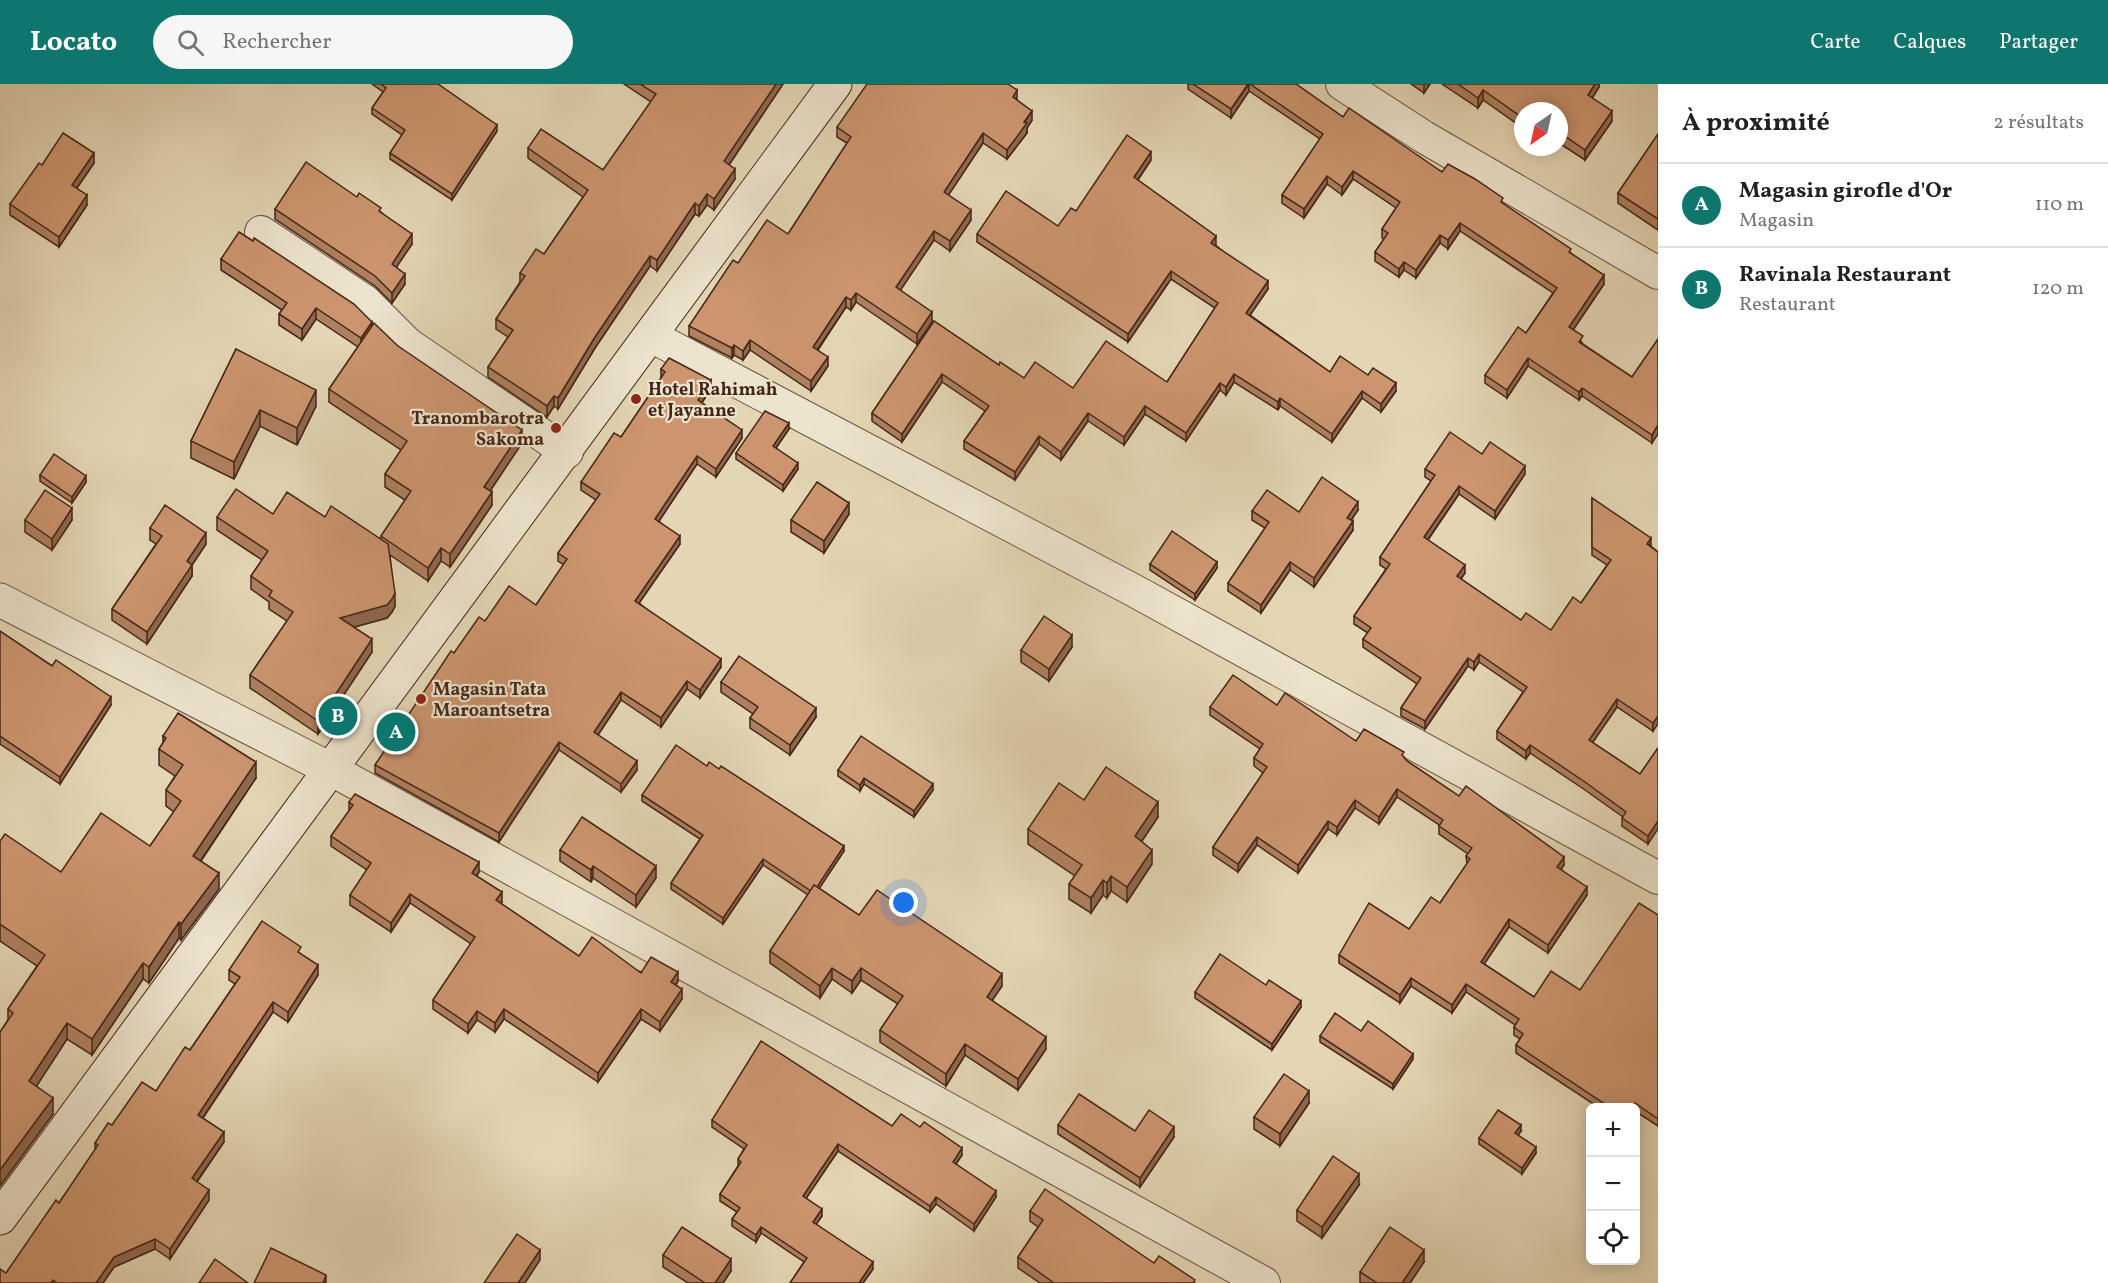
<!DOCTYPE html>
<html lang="fr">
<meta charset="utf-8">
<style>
:root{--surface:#fff;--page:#f6f6f6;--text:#202124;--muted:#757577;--line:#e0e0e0;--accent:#0f766e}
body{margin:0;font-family:Vollkorn,serif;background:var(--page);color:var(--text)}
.controls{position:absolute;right:18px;bottom:18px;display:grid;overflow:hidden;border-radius:9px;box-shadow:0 3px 15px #0003}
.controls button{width:54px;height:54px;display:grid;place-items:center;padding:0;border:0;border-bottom:2px solid var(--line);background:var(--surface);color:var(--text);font:30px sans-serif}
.compass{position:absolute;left:1514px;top:18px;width:54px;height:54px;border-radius:50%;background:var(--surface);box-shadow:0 3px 15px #0003;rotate:214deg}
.you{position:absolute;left:904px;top:819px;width:21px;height:21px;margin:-15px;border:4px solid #fff;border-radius:50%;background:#1a73e8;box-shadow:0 0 0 9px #1a73e833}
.badge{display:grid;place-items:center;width:39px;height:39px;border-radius:50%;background:var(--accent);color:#fff;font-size:20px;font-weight:700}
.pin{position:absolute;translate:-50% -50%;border:3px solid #fff;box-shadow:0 2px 6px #0006}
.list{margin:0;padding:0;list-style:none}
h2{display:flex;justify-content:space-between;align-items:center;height:78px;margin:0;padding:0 24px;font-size:26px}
h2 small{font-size:20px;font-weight:400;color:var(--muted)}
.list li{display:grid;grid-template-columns:39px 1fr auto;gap:18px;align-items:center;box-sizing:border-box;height:84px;padding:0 24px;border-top:2px solid var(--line)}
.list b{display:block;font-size:22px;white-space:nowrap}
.list p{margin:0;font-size:20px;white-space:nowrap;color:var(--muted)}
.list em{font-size:20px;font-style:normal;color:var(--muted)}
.icon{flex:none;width:33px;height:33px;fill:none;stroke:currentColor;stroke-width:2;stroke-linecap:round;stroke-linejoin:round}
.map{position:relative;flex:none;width:1658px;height:1199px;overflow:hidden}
header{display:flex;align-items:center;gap:36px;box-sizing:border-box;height:84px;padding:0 30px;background:var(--accent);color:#fff}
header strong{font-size:28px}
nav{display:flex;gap:33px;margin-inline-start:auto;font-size:21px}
.search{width:420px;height:54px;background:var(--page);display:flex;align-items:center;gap:15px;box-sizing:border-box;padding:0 21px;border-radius:33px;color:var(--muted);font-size:22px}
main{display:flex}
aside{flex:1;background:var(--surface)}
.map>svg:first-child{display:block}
</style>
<header>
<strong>Locato</strong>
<div class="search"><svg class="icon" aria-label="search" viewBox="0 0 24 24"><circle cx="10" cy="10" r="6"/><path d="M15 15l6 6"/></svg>Rechercher</div>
<nav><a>Carte</a><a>Calques</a><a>Partager</a></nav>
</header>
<main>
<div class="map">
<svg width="1658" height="1199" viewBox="0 0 1658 1199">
<rect width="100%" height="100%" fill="#e4d6b4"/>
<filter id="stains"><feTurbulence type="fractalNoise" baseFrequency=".00333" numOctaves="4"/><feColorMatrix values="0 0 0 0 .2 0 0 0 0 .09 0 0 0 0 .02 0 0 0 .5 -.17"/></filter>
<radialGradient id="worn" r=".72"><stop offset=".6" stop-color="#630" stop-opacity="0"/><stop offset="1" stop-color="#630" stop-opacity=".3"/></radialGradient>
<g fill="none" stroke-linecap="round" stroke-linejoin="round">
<defs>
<g id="minor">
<polyline points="1342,0 1424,53 1658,189"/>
<polyline points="261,148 365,217 408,260 567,368"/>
<polyline points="651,252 1133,506 1658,794"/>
<polyline points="332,686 1264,1199"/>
</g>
<polyline id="tertiary" points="0,516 332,686"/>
<polyline id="secondary" points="0,1134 835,0"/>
</defs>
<!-- minor casing -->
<use href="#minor" stroke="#6c523f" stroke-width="34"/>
<!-- tertiary casing -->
<use href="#tertiary" stroke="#6c523f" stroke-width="35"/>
<!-- secondary casing -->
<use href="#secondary" stroke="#442618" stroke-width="35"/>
<!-- minor -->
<use href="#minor" stroke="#ede4ce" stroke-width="32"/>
<!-- tertiary -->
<use href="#tertiary" stroke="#ede4ce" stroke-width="33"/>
<!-- secondary -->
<use href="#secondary" stroke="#ede4ce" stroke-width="33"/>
</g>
<!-- wall -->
<g fill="#af805f" stroke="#442618" stroke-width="1.5">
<polygon points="372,0 438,0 497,47 452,116 390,75 390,69 402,51 372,30 372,24 383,8"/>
<polygon points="624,0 783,0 729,81 735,95 714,126 707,121 699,132 695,130 657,187 650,182 595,264 558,325 554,322 547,333 488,293 488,283 508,253 496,245 496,235 520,198 520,189 544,170 583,113 528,74 528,64 603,86 651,18"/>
<polygon points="1188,0 1296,0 1343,33 1442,88 1503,120 1571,169 1604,200 1573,246 1583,260 1632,293 1658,255 1652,359 1582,312 1579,316 1528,282 1507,314 1485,299 1485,291 1526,249 1553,209 1460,147 1448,165 1440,159 1416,194 1404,186 1399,193 1375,177 1375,168 1384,155 1382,154 1382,145 1396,124 1353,95 1342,111 1327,100 1304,134 1282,119 1282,111 1320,55 1249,7 1231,34 1188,5"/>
<polygon points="1411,0 1430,0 1424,9"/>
<polygon points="1442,0 1599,0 1599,3 1592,14 1612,37 1585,76 1559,59 1559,27 1523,27 1523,44 1483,16 1478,24"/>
<polygon points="1017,16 1032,36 1027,44 1027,49 1007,75 983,59 948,111 971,136 950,167 934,156 900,206 932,238 917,260 856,218 851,226 846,223 818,266 828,282 811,307 750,266 743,276 734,271 732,274 689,252 689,242 738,179 788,150 847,59 837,53 837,43"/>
<polygon points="1658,50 1658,146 1618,119 1618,109"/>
<polygon points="1151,76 1138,96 1268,205 1250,231 1330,288 1368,291 1396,307 1381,328 1362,314 1332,358 1280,322 1278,326 1234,298 1226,311 1220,306 1186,357 1145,330 1124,361 1088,337 1061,376 1039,360 1015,396 964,365 964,357 985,327 942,298 902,358 872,337 872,329 934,237 999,281 1024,294 1073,304 1167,298 1215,224 1171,195 1128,258 977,158 977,150 1058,142 1076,127"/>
<polygon points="94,79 77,104 87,121 59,163 10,131 10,120 42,81"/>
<polygon points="275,125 381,128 412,160 396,183 405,200 392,219 375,202 275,135"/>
<polygon points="221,175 372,242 522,359 490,407 492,421 450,483 441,477 428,497 390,471 395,522 392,528 387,534 354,543 372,568 318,650 250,604 250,591 287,537 269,525 269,518 251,505 251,492 262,476 217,446 217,433 273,430 325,433 381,455 381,452 405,416 385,403 385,390 401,366 329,318 329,305 358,263 316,235 302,256 279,241 279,230 282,226 221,186"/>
<polygon points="236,265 316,322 297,361 260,342 234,395 191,374 191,357"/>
<polygon points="661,285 711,304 702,319 742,354 716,393 697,380 659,437 680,460 639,519 721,583 700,614 687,605 661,643 621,616 598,651 637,686 621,708 559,666 499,758 375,689 375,681 454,569 485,537 536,521 564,481 558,477 558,469 596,416 581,406 581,398 621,353 661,294"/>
<polygon points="789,345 776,364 798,385 783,407 736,375 736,369"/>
<polygon points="1482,370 1525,390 1495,435 1459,410 1428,456 1465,489 1461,495 1521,536 1551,546 1581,519 1607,481 1592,471 1592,414 1658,468 1653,647 1617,623 1592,658 1640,690 1658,664 1648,760 1622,742 1622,734 1623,733 1585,706 1530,669 1526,675 1497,655 1497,647 1523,608 1479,578 1474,586 1468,582 1425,645 1401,632 1401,624 1417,600 1363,563 1363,555 1368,549 1354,540 1354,532 1386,485 1380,481 1380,473 1431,397 1425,393 1425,385"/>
<polygon points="40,391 86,398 72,419 40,397"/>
<polygon points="1358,426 1351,436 1353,446 1314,503 1290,486 1261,529 1228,507 1228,499 1265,444 1252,436 1252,427 1299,428"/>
<polygon points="849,430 824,469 791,448 791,436"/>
<polygon points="25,436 72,436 52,466 25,448"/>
<polygon points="150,444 206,460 192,481 192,492 147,560 112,536 112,525 156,460 150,456"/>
<polygon points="1150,480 1217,484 1195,516 1150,486"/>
<polygon points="0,547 111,621 60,700 0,660"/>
<polygon points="1072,563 1049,597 1021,578 1021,566"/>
<polygon points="721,598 816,633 790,671 750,644 750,634 753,630 721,608"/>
<polygon points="1277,621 1356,657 1404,673 1407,677 1459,712 1564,781 1561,785 1587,811 1548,869 1509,843 1484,880 1534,913 1580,906 1658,831 1658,1042 1635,1027 1635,1023 1598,1023 1516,969 1516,961 1520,955 1514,951 1514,943 1515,941 1466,908 1452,929 1411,902 1400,919 1339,879 1339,871 1409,845 1440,819 1467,780 1466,772 1468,770 1439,750 1439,741 1397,713 1379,740 1355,724 1337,751 1328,745 1298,789 1257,761 1238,788 1213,771 1213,763 1263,689 1254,682 1254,674 1260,665 1210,631 1210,623"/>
<polygon points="163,652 256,694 201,777 219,805 181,856 179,854 149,899 143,895 92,971 67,955 36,1002 53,1030 0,1102 0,948 8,936 8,925 37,882 0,857 0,757 61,788 150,762 174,728 166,722 166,706 175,692 159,681 159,665 163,659"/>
<polygon points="707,682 844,767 819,804 859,831 1002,902 992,916 1046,965 1018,1006 965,971 946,1002 880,958 880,946 898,920 861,896 852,909 832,895 820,914 770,879 770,867 808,811 763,781 723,840 671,805 671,799 700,755 642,717 642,711"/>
<polygon points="838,686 933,706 914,733 864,700 860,707 838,692"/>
<polygon points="1084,716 1158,733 1142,757 1152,780 1127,818 1111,807 1107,814 1103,811 1091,829 1069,815 1069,800 1075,792 1028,760 1028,745"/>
<polygon points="349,718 479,788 477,792 502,818 500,819 579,872 678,897 676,901 682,915 660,947 641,935 598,998 504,935 495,948 477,936 468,949 433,925 433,916 471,860 410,819 391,848 350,821 350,811 367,786 331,762 331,752 349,727"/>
<polygon points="560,766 656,794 636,823 593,794 591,798 560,777"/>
<polygon points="301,870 318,891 288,938 273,928 203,1034 224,1058 197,1098 209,1116 170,1175 155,1165 114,1183 103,1199 0,1199 6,1189 59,1119 95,1066 95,1059 112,1041 156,1007 190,966 235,900 229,896 229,886"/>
<polygon points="1266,901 1301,923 1272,966 1195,914 1195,908"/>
<polygon points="1361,947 1413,975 1393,1005 1320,958 1320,952"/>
<polygon points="1309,1019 1280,1062 1254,1045 1254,1033"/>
<polygon points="712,1036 892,1042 962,1071 956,1080 996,1113 974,1147 936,1120 930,1128 838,1067 806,1114 822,1132 816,1140 873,1185 863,1199 790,1199 804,1178 761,1149 756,1158 732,1142 732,1135 737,1128 720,1117 720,1110 738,1082 738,1075 744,1065 712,1043"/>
<polygon points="1058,1041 1135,1047 1174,1053 1140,1103 1058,1050"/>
<polygon points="1521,1047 1518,1051 1536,1069 1522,1090 1479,1060 1479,1054"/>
<polygon points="1359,1101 1322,1154 1297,1137 1297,1126"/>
<polygon points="1030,1127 1154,1179 1195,1199 1040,1199 1018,1184 1018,1173 1038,1143 1030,1137"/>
<polygon points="663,1171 731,1187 723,1199 688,1199 663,1183"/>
<polygon points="1424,1178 1410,1199 1360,1199 1360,1188"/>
</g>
<!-- shaded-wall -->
<g fill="#8f684e" stroke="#442618" stroke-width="1.5">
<polygon points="776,0 783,0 724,88 724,77"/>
<polygon points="1249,0 1249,7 1231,34 1231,25"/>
<polygon points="1424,0 1430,0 1424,9"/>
<polygon points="1595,0 1599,0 1599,3 1588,21 1588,11"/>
<polygon points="1017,6 1017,16 1013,13"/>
<polygon points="1483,6 1483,16 1478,24 1478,14"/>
<polygon points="1032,27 1032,36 1027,44 1027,49 1007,75 1007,66"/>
<polygon points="1612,27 1612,37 1585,76 1585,66"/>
<polygon points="497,41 497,47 452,116 452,110"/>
<polygon points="983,49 983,59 944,118 944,108"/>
<polygon points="1151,68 1151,76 1134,101 1134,93"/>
<polygon points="94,69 94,79 72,111 72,101"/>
<polygon points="735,85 735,95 714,126 714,115"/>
<polygon points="1353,87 1353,95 1342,111 1342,103"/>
<polygon points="1327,92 1327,100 1304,134 1304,125"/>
<polygon points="707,110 707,121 699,132 699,122"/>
<polygon points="87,111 87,121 59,163 59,153"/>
<polygon points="695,119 695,130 657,187 657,176"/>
<polygon points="971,126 971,136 950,167 950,157"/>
<polygon points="1460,139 1460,147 1448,165 1448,156"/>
<polygon points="934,147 934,156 896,213 896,203"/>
<polygon points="412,150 412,160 392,190 392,180"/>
<polygon points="1440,151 1440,159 1416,194 1416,186"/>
<polygon points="1216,152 1216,160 1211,167 1211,159"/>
<polygon points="650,172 650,182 595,264 558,325 558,314 595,253"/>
<polygon points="1404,178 1404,186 1399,193 1399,185"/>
<polygon points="1171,187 1171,195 1128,258 1128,250"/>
<polygon points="405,190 405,200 392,219 392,209"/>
<polygon points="1604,191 1604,200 1569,252 1569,243"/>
<polygon points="1268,197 1268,205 1246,237 1246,229"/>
<polygon points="856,209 856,218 851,226 851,216"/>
<polygon points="846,213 846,223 813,272 813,263"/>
<polygon points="316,224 316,235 302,256 302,245"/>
<polygon points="932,228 932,238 917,260 917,250"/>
<polygon points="372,238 372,249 361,265 361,254"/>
<polygon points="750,256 750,266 743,276 743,267"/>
<polygon points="734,261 734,271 732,274 732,264"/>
<polygon points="828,273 828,282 811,307 811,297"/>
<polygon points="1528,274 1528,282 1507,314 1507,306"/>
<polygon points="942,290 942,298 902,358 902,350"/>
<polygon points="1234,290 1234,298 1226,311 1226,303"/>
<polygon points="711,296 711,304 698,324 698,316"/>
<polygon points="1220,299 1220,306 1186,357 1186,349"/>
<polygon points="1396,299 1396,307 1381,328 1381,320"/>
<polygon points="1582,304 1582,312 1579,316 1579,308"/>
<polygon points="316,306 316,322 297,361 297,344"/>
<polygon points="1362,307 1362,314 1332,358 1332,350"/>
<polygon points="554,312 554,322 547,333 547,322"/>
<polygon points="1280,314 1280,322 1278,326 1278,318"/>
<polygon points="1145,322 1145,330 1124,361 1124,353"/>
<polygon points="260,326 260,342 234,395 234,378"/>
<polygon points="1088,329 1088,337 1061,376 1061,368"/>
<polygon points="789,339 789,345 773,368 773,362"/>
<polygon points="1658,341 1658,350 1652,359 1652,351"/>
<polygon points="522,346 522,359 484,416 484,403"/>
<polygon points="742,346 742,354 716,393 716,385"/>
<polygon points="1039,352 1039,360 1015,396 1015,388"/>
<polygon points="697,372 697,380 655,443 655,435"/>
<polygon points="798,379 798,385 783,407 783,401"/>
<polygon points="1525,382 1525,390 1495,435 1495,427"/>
<polygon points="86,392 86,398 72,419 72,413"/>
<polygon points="1459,402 1459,410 1424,461 1424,453"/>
<polygon points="492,408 492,421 450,483 450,470"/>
<polygon points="1358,418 1358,426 1347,442 1347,434"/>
<polygon points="849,419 849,430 824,469 824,457"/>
<polygon points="72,424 72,436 52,466 52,455"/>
<polygon points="1353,437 1353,446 1314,503 1314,494"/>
<polygon points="206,449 206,460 192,481 192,492 147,560 147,548 187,477"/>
<polygon points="680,452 680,460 635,525 635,517"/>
<polygon points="1651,454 1651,462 1647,460"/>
<polygon points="441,464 441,477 428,497 428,484"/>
<polygon points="1217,478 1217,484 1195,516 1195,510"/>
<polygon points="1290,478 1290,486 1261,529 1261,521"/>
<polygon points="1465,481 1465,489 1457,500 1457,492"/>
<polygon points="395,509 395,522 392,528 387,534 340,547 340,534"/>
<polygon points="1072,551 1072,563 1049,597 1049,585"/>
<polygon points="372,555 372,568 318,650 318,637"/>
<polygon points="1479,570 1479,578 1474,586 1474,578"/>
<polygon points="1468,574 1468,582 1425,645 1425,637"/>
<polygon points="721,575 721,583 700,614 700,606"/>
<polygon points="687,597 687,605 661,643 661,634"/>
<polygon points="621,608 621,616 594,657 594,648"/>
<polygon points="111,613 111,621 60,700 60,693"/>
<polygon points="1617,615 1617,623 1589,664 1589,656"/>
<polygon points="816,624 816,633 790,671 790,661"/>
<polygon points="1658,632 1658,640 1653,647 1653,639"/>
<polygon points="559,658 559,666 499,758 499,749"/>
<polygon points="1530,661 1530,669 1526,675 1526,667"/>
<polygon points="637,677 637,686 621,708 621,700"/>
<polygon points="256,678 256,694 193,788 193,772"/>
<polygon points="864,694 864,700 860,707 860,701"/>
<polygon points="933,700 933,706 914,733 914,727"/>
<polygon points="1397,705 1397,713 1379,740 1379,733"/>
<polygon points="1355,716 1355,724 1337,751 1337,743"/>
<polygon points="1158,718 1158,733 1135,767 1135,752"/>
<polygon points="1328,737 1328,745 1298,789 1298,781"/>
<polygon points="1658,737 1658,745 1648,760 1648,752"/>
<polygon points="1257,753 1257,761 1238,788 1238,780"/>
<polygon points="844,762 844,767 813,814 813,808"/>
<polygon points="1152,766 1152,780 1127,818 1127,803"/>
<polygon points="1564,773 1564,781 1557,791 1557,783"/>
<polygon points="763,775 763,781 723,840 723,834"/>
<polygon points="479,778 479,788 472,798 472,789"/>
<polygon points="593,782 593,794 591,798 591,786"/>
<polygon points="656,782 656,794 636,823 636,811"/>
<polygon points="219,789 219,805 181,856 181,840"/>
<polygon points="1111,792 1111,807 1107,814 1107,799"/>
<polygon points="1103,796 1103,811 1091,829 1091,814"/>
<polygon points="1587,803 1587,811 1548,869 1548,861"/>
<polygon points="502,808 502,818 496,826 496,816"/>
<polygon points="410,810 410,819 391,848 391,839"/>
<polygon points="1509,835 1509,843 1481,885 1481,878"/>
<polygon points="179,838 179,854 149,899 149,883"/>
<polygon points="143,879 143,895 92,971 92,955"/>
<polygon points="318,881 318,891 288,938 288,928"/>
<polygon points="832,884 832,895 820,914 820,902"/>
<polygon points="861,884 861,896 852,909 852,897"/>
<polygon points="678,888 678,897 671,907 671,898"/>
<polygon points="1002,890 1002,902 987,924 987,913"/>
<polygon points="1411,894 1411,902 1400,919 1400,911"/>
<polygon points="1466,900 1466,908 1452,929 1452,921"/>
<polygon points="682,905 682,915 660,947 660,938"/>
<polygon points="1301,917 1301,923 1272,966 1272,960"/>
<polygon points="273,918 273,928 198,1041 198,1031"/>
<polygon points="504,925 504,935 495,948 495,939"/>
<polygon points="641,925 641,935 598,998 598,989"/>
<polygon points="477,927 477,936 468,949 468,940"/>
<polygon points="67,939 67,955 29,1014 29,997"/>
<polygon points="1046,953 1046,965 1018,1006 1018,995"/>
<polygon points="965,960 965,971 946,1002 946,990"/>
<polygon points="1413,970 1413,975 1393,1005 1393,1000"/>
<polygon points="1309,1007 1309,1019 1280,1062 1280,1050"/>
<polygon points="53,1014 53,1030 0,1102 0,1086"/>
<polygon points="1521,1041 1521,1047 1515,1055 1515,1049"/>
<polygon points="1174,1043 1174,1053 1140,1103 1140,1094"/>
<polygon points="224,1048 224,1058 192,1104 192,1094"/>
<polygon points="838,1060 838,1067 803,1119 803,1112"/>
<polygon points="1536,1063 1536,1069 1522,1090 1522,1084"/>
<polygon points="962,1064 962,1071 953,1084 953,1078"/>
<polygon points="1359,1090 1359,1101 1322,1154 1322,1143"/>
<polygon points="209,1106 209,1116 170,1175 170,1165"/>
<polygon points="996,1107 996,1113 974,1147 974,1140"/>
<polygon points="936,1113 936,1120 930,1128 930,1122"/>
<polygon points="822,1125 822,1132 813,1145 813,1138"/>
<polygon points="761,1143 761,1149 756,1158 756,1151"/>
<polygon points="155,1155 155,1165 114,1183 103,1199 96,1199 114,1173"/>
<polygon points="540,1166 540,1176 525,1199 518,1199"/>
<polygon points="1424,1166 1424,1178 1410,1199 1402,1199"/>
<polygon points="731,1175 731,1187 723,1199 715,1199"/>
<polygon points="873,1178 873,1185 863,1199 859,1199"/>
<polygon points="326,1191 326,1199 322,1199"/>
</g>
<!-- building -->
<g fill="#cc956f" stroke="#442618" stroke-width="1.5">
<polygon points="381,0 438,0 497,41 452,110 390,69 405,46 372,24 386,4"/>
<polygon points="640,0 776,0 724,77 735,85 714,115 707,110 699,122 695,119 657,176 650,172 595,253 558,314 554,312 547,322 488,283 513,246 496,235 525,192 520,189 536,165 544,170 588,106 528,64 541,45 603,86 656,10"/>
<polygon points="867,0 1008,0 1017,6 1013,13 1032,27 1024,38 1027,39 1007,66 983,49 944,108 971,126 950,157 934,147 896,203 932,228 917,250 856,209 851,216 846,213 813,263 828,273 811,297 750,256 743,267 734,261 732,264 689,242 733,176 738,179 767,136 788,150 851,53 837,43"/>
<polygon points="1193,0 1248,0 1231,25"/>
<polygon points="1250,0 1296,0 1343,33 1349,24 1442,88 1448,80 1475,95 1503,114 1501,118 1571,165 1569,168 1604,191 1569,243 1583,252 1579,258 1632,293 1658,255 1658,341 1652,351 1582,304 1579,308 1528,274 1507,306 1485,291 1518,243 1526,249 1557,204 1460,139 1448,156 1440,151 1416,186 1404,178 1399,185 1375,168 1388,149 1382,145 1400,118 1353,87 1342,103 1327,92 1304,125 1282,111 1323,50"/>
<polygon points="1458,0 1595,0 1588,11 1612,27 1585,66 1559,48 1559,27 1523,27 1523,34 1483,6 1478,14"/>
<polygon points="63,49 94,69 72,101 87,111 59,153 10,120 39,79 42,81"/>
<polygon points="1658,50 1658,135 1618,109"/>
<polygon points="1127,51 1151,68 1134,93 1216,152 1211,159 1268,197 1246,229 1330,288 1340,272 1368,291 1373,284 1396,299 1381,320 1362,307 1332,350 1280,314 1278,318 1234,290 1226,303 1220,299 1186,349 1145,322 1124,353 1088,329 1061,368 1039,352 1015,388 964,357 989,322 942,290 902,350 872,329 934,237 999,281 1000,278 1024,294 1035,278 1073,304 1106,257 1167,298 1218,219 1171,187 1128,250 977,150 1006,107 1058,142 1071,124 1076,127"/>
<polygon points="306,78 357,113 359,109 381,124 379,127 412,150 392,180 405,190 392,209 375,192 275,125"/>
<polygon points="239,148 253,157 254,154 354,220 372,238 361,254 316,224 302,245 279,230 287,219 221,175"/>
<polygon points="374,239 398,262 522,346 484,403 492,408 450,470 441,464 428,484 381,452 411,407 385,390 407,357 329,305"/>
<polygon points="236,265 316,306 297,344 260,326 234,378 191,357"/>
<polygon points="669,274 711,296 698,316 742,346 716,385 697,372 655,435 680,452 635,517 721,575 700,606 687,597 661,634 621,608 594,648 637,677 621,700 559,658 499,749 375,681 451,567 454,569 479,533 485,537 509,502 536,521 567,475 558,469 600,410 581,398 614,349 621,353 665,288 661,285"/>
<polygon points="765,327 789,339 773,362 798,379 783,401 736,369"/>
<polygon points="1450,348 1482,370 1490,358 1525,382 1495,427 1459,402 1424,453 1465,481 1457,492 1521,536 1526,529 1551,546 1573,513 1581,519 1611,476 1592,463 1592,414 1651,454 1647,460 1658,468 1658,632 1653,639 1617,615 1589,656 1640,690 1658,664 1658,737 1648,752 1622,734 1626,728 1585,698 1530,661 1526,667 1497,647 1527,603 1479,570 1474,578 1468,574 1425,637 1401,624 1421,594 1363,555 1371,544 1354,532 1390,480 1380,473 1435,391 1425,385"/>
<polygon points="54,370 86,392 72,413 40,391"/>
<polygon points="1322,393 1358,418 1347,434 1353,437 1314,494 1290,478 1261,521 1228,499 1269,438 1252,427 1267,406 1299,428"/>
<polygon points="817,398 849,419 824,457 791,436"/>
<polygon points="236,405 273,430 287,408 325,433 331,422 388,460 395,509 392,515 387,521 340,534 372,555 318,637 250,591 293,528 269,512 272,507 251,492 268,467 217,433"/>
<polygon points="45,406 72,424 52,455 25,436"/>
<polygon points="165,421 206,449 187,477 192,481 147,548 112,525 162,452 150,444"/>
<polygon points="1172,447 1217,478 1195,510 1150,480"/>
<polygon points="1044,532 1072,551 1049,585 1021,566"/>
<polygon points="0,547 52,582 56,576 111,613 60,693 0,652"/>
<polygon points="739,572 816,624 790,661 750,634 758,623 721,598"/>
<polygon points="1233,591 1277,621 1285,609 1356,657 1364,645 1404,668 1402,671 1407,677 1459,712 1466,702 1564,773 1557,783 1587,803 1548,861 1509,835 1481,878 1534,913 1551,887 1580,906 1639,819 1658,831 1658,1035 1635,1019 1632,1023 1602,1023 1605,1020 1516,961 1523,950 1514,943 1519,935 1466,900 1452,921 1411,894 1400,911 1339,871 1369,819 1409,845 1431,813 1440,819 1470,775 1466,772 1472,764 1439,742 1443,736 1397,705 1379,733 1355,716 1337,743 1328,737 1298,781 1257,753 1238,780 1213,763 1267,683 1254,674 1263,660 1210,623"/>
<polygon points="178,629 256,678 193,772 219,789 181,840 179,838 149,883 143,879 92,955 67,939 29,997 53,1014 0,1086 0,948 13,929 8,925 45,871 0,840 0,757 5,750 61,788 101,729 150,762 181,717 166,706 183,681 159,665 166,654 163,652"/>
<polygon points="861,652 933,700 914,727 864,694 860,701 838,686"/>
<polygon points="676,661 707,682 709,678 719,685 721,682 844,762 817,803 814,801 811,807 763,775 723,834 671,799 703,751 642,711"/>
<polygon points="1106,683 1158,718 1135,752 1152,766 1127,803 1111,792 1107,799 1103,796 1091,814 1069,800 1082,781 1028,745 1059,699 1084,716"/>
<polygon points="355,710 479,778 472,789 502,808 496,816 579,872 592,853 641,889 651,873 678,888 671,898 682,905 660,938 641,925 598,989 504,925 495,939 477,927 468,940 433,916 475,853 410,810 391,839 350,811 371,779 331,752 353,721 349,718"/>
<polygon points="582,733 656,782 636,811 593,782 591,786 560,766"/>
<polygon points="814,801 859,831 877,806 1002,890 987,913 1046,953 1018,995 965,960 946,990 880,946 903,912 861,884 852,897 832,884 820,902 770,867"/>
<polygon points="262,837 301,863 298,868 318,881 288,928 273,918 198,1031 224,1048 192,1094 209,1106 170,1165 155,1155 114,1173 96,1199 57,1199 53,1196 51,1199 0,1199 0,1185 6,1189 56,1116 59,1119 98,1061 95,1059 108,1039 112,1041 142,998 156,1007 185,963 190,966 240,893 229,886"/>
<polygon points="1220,870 1266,901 1269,896 1301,917 1272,960 1195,908"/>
<polygon points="1335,929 1361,947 1368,937 1413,970 1393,1000 1320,952"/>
<polygon points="761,957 892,1042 901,1030 920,1043 924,1038 962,1064 953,1078 996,1107 974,1140 936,1113 930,1122 838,1060 803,1112 822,1125 813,1138 873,1178 859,1199 790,1199 807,1174 761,1143 756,1151 732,1135 740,1124 720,1110 741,1078 738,1075 747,1061 712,1036"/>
<polygon points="1284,990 1309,1007 1280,1050 1254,1033"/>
<polygon points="1079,1010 1135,1047 1149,1026 1174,1043 1140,1094 1058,1041"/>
<polygon points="1498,1026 1521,1041 1515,1049 1536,1063 1522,1084 1479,1054"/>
<polygon points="1333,1072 1359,1090 1322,1143 1297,1126"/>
<polygon points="1045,1105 1154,1179 1159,1172 1195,1196 1193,1199 1054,1199 1018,1173 1043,1136 1030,1127"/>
<polygon points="682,1143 731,1175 715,1199 705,1199 663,1171"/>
<polygon points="1390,1143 1424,1166 1402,1199 1377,1199 1360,1188"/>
<polygon points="517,1150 540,1166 518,1199 484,1199"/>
<polygon points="271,1164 326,1191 323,1199 254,1199"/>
<polygon points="215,1175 248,1199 199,1199"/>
</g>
<!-- markers -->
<g fill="#8f2418" stroke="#ede4ce" stroke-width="2">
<circle cx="636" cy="315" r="6"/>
<circle cx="556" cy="344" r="6"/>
<circle cx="421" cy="615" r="6"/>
</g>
<g text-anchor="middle" stroke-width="4.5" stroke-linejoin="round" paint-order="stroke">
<!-- poi labels -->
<g font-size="18" font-weight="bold" fill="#442618" stroke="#ede4ce" text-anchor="start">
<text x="648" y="311">Hotel Rahimah<tspan x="648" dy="21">et Jayanne</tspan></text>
<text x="544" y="340" text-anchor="end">Tranombarotra<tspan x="544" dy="21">Sakoma</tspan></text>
<text x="433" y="611">Magasin Tata<tspan x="433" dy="21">Maroantsetra</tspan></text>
</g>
</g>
<rect width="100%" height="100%" filter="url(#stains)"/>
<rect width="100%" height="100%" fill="url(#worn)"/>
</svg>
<div class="controls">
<button>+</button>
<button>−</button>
<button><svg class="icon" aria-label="locate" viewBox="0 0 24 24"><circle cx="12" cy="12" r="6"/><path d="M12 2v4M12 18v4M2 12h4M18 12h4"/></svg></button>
</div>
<svg class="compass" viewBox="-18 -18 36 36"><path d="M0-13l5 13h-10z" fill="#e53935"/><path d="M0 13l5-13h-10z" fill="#757577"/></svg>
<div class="you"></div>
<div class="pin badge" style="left:396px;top:648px">A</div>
<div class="pin badge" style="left:338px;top:632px">B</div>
</div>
<aside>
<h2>À proximité<small>2 résultats</small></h2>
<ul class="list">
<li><span class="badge">A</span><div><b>Magasin girofle d'Or</b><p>Magasin</p></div><em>110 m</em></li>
<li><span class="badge">B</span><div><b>Ravinala Restaurant</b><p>Restaurant</p></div><em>120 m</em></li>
</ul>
</aside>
</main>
